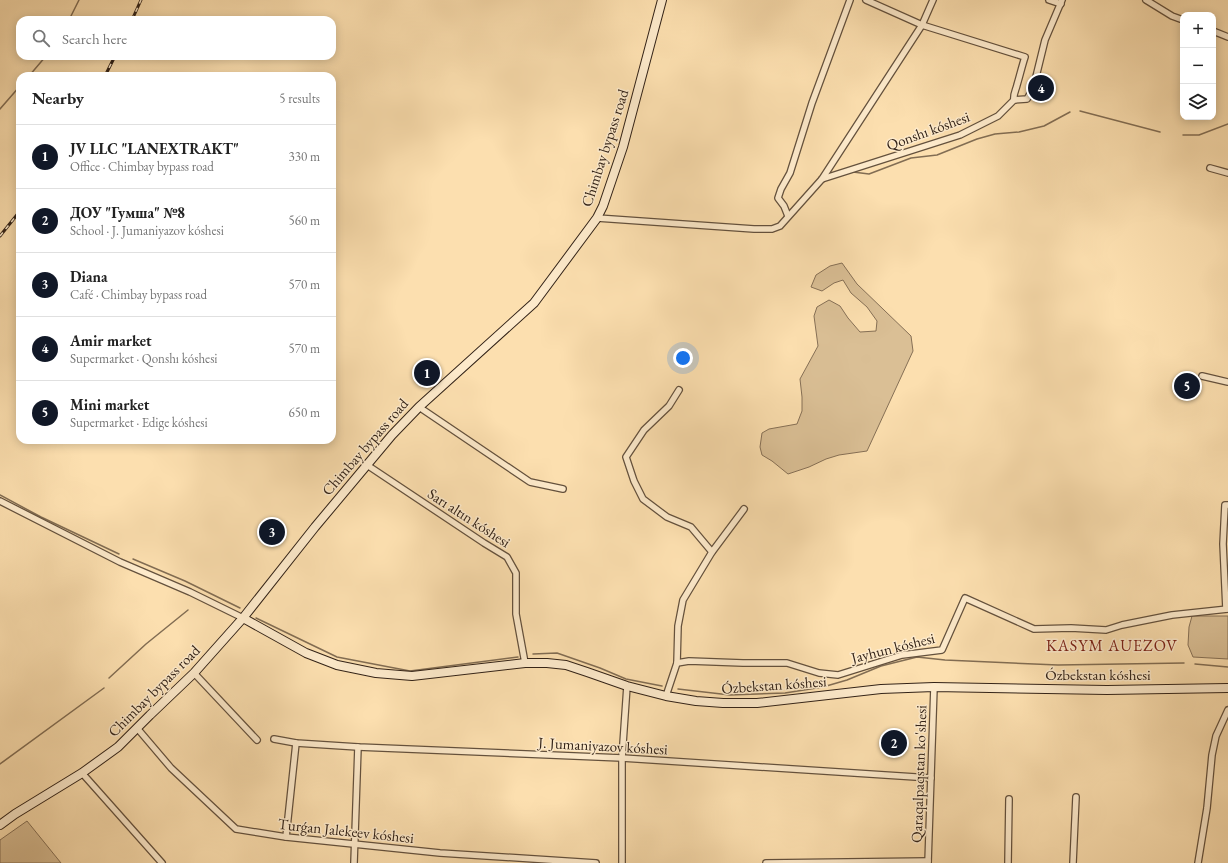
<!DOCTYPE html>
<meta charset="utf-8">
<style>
:root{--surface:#fff;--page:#f2f2f2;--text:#222;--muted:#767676;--line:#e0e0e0;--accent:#111827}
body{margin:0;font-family:"EB Garamond",serif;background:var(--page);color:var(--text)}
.controls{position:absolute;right:12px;top:12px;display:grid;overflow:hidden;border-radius:8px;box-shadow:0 2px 10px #0003}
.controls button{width:36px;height:36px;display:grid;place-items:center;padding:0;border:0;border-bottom:1px solid var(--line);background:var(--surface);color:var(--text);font:20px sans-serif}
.you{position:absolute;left:683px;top:358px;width:14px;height:14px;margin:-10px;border:3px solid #fff;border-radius:50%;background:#1a73e8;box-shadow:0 0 0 6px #1a73e833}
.badge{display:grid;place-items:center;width:26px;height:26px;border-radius:50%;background:var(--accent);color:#fff;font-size:13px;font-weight:700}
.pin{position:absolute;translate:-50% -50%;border:2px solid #fff;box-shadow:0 1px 4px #0006}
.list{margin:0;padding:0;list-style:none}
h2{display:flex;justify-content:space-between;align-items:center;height:52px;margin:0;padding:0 16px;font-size:17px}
h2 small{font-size:13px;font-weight:400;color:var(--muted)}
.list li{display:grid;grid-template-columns:26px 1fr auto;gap:12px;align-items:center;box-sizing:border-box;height:64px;padding:0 16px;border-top:1px solid var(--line)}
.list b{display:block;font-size:15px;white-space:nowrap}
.list p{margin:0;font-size:13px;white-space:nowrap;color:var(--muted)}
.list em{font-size:13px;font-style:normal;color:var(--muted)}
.icon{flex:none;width:22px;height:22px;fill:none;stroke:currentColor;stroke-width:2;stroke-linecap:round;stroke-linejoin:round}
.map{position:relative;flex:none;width:1228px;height:863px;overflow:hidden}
.search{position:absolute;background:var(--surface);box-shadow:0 2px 10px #0003;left:16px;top:16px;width:320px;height:44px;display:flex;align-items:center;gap:10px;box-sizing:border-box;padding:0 14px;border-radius:12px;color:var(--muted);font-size:15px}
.panel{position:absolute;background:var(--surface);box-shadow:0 2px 10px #0003;left:16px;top:72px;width:320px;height:372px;border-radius:12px}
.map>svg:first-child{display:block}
</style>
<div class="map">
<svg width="1228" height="863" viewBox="0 0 1228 863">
<rect width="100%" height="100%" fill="#fcdfaf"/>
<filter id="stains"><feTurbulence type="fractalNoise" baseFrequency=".005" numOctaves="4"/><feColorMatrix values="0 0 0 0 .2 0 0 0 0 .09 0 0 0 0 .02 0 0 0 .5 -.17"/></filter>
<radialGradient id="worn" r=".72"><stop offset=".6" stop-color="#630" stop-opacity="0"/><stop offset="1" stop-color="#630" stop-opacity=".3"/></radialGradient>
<!-- green -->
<g fill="#dabf95" stroke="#867056">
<polygon points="842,263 857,284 911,336 913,351 867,451 839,455 826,459 809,467 788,474 772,461 762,455 760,447 762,433 769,429 797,424 802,411 802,397 800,379 818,346 814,316 817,307 829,300 840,306 848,318 860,332 876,331 877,321 867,307 851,293 843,280 834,283 822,291 811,287 816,275 830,266"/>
<polygon points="1192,616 1228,616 1228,659 1193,657 1188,645 1189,627"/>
<polygon points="27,821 61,863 0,863 0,840"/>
</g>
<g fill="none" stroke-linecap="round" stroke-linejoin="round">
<!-- stream -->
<g stroke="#826d53" stroke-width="1.5">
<polyline points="69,20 79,0"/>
<polyline points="29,76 46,56"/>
<polyline points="0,109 20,86"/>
<polyline points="1080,111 1160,132"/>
<polyline points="1183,135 1199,135 1228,124"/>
<polyline points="853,172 869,174 911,158 937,155 977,139 995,134 1019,132 1044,126 1070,112"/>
<polyline points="0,495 41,517 119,554"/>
<polyline points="133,559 185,581 240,608"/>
<polyline points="256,618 337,657 410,671 518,657"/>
<polyline points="533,654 557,653 600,668 626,679 662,686"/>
<polyline points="1195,664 1228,667"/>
<polyline points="109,678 146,644 188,610"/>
<polyline points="678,689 730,695 785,693 823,687 847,680 881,666 917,657 945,660 1058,665 1184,663"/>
<polyline points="0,764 104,688"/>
</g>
<defs>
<g id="street">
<path d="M866 0 922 25 1025 57C1022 66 1020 75 1017 85 1016 90 1013 94 1014 100"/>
<polyline points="1049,0 1061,4"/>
<polyline points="1146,0 1172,16 1183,20"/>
<polyline points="1213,31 1228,37"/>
<polyline points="1210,168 1228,173"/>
<polyline points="822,179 960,135 998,116 1014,100 1027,99 1033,89 1045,40 1062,0"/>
<polyline points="788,216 784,206 778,198 781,189 790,173 812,103 850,0"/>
<polyline points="597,218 754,229 772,229 780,226 822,179 922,25 933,0"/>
<polyline points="1202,376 1228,382"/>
<polyline points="679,390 669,406 644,430 626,457 634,481 643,499 667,517 691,527 712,552"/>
<polyline points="419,407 530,482 563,489"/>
<polyline points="367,465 484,543 507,557 516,573 516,614 525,663"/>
<polyline points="0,501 120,562 190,592 243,618"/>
<polyline points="1226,609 1223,544 1225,505 1228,505"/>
<polyline points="677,663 689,661 743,663 787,663 819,673 838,675 902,655 942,650 965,598 1034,629 1071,628 1106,630 1122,625 1172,615 1228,609"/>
<polyline points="194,673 257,740"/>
<polyline points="666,696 677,663 678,626 683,600 712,552 744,509"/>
<polyline points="137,728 171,768 236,829 286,837 440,853 596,863"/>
<polyline points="274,739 296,743 358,747 622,758 931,778"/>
<polyline points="82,773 162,863"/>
<polyline points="286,837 296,743"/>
<polyline points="354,863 358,747"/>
<polyline points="622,863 622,758 627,686"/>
<polyline points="766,863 928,861"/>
<polyline points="928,863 934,687"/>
<polyline points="1008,863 1009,799"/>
<polyline points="1073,863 1076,797"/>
<polyline points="1198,863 1207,808 1212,755 1216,736 1228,710"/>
</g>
<g id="secondary">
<polyline points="243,618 306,653 337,665 376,673 412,676 525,663 547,663 566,665 587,672 627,686 666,696 696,701 723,703 757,703 881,689 934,687 1107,690 1228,688"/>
<polyline points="0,825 15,814 82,773 118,747 150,715 194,673 243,618 315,527 392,435 419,407 534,303 597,218 603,206 623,147 662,0"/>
</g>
</defs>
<!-- street casing -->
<use href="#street" stroke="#64513d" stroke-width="8"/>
<!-- secondary casing -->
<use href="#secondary" stroke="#322217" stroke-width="10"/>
<!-- street -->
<use href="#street" stroke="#fdeacb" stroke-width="5.5"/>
<!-- secondary -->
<use href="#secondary" stroke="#fdeacb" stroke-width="8"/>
<defs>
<g id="rail">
<polyline points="132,20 141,0"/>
<polyline points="105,76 115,56"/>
<polyline points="0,236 20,211"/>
</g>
</defs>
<!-- rail casing -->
<use href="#rail" stroke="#322217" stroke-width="3"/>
<!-- rail -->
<use href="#rail" stroke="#fdeacb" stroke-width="1.5" stroke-dasharray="4.5" stroke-linecap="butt"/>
</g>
<g text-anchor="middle" stroke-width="3" stroke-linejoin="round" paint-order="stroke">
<!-- street labels -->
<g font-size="15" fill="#322217" stroke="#fdeacb">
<text transform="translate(928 131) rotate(-20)" y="5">Qonshı kóshesi</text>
<text transform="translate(605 148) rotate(-72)" y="5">Chimbay bypass road</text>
<text transform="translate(365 447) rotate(-49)" y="5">Chimbay bypass road</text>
<text transform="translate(469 518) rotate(33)" y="5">Sarı altın kóshesi</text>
<text transform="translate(893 648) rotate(-14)" y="5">Jayhun kóshesi</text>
<text x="1098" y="680">Ózbekstan kóshesi</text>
<text transform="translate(774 685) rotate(-4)" y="5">Ózbekstan kóshesi</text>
<text transform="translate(154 691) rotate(-45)" y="5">Chimbay bypass road</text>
<text transform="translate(603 746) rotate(3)" y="5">J. Jumaniyazov kóshesi</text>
<text transform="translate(919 774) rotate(-88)" y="5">Qaraqalpaqstan ko'shesi</text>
<text transform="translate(346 831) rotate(6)" y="5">Turǵan Jalekeev kóshesi</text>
</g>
<!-- neighbourhood labels -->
<g font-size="16" letter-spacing="1" fill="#7a1f14" stroke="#fdeacb">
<text x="1112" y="651">KASYM AUEZOV</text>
</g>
</g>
<rect width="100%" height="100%" filter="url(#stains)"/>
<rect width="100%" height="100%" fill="url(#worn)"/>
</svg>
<div class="controls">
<button>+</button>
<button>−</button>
<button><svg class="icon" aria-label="layers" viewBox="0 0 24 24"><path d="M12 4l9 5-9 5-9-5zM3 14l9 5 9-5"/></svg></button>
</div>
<div class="you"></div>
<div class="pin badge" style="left:427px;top:373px">1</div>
<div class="pin badge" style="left:894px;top:743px">2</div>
<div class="pin badge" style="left:272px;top:532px">3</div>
<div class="pin badge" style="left:1041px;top:88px">4</div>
<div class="pin badge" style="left:1187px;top:386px">5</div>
<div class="search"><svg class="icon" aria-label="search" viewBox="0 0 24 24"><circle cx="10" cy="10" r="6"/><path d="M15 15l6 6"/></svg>Search here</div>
<section class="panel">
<h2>Nearby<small>5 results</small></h2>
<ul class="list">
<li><span class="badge">1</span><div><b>JV LLC &quot;LANEXTRAKT&quot;</b><p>Office · Chimbay bypass road</p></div><em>330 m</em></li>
<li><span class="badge">2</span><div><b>ДОУ &quot;Гумша&quot; №8</b><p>School · J. Jumaniyazov kóshesi</p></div><em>560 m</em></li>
<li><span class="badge">3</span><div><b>Diana</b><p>Café · Chimbay bypass road</p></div><em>570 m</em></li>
<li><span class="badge">4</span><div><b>Amir market</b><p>Supermarket · Qonshı kóshesi</p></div><em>570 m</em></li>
<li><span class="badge">5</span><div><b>Mini market</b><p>Supermarket · Edige kóshesi</p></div><em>650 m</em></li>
</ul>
</section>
</div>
